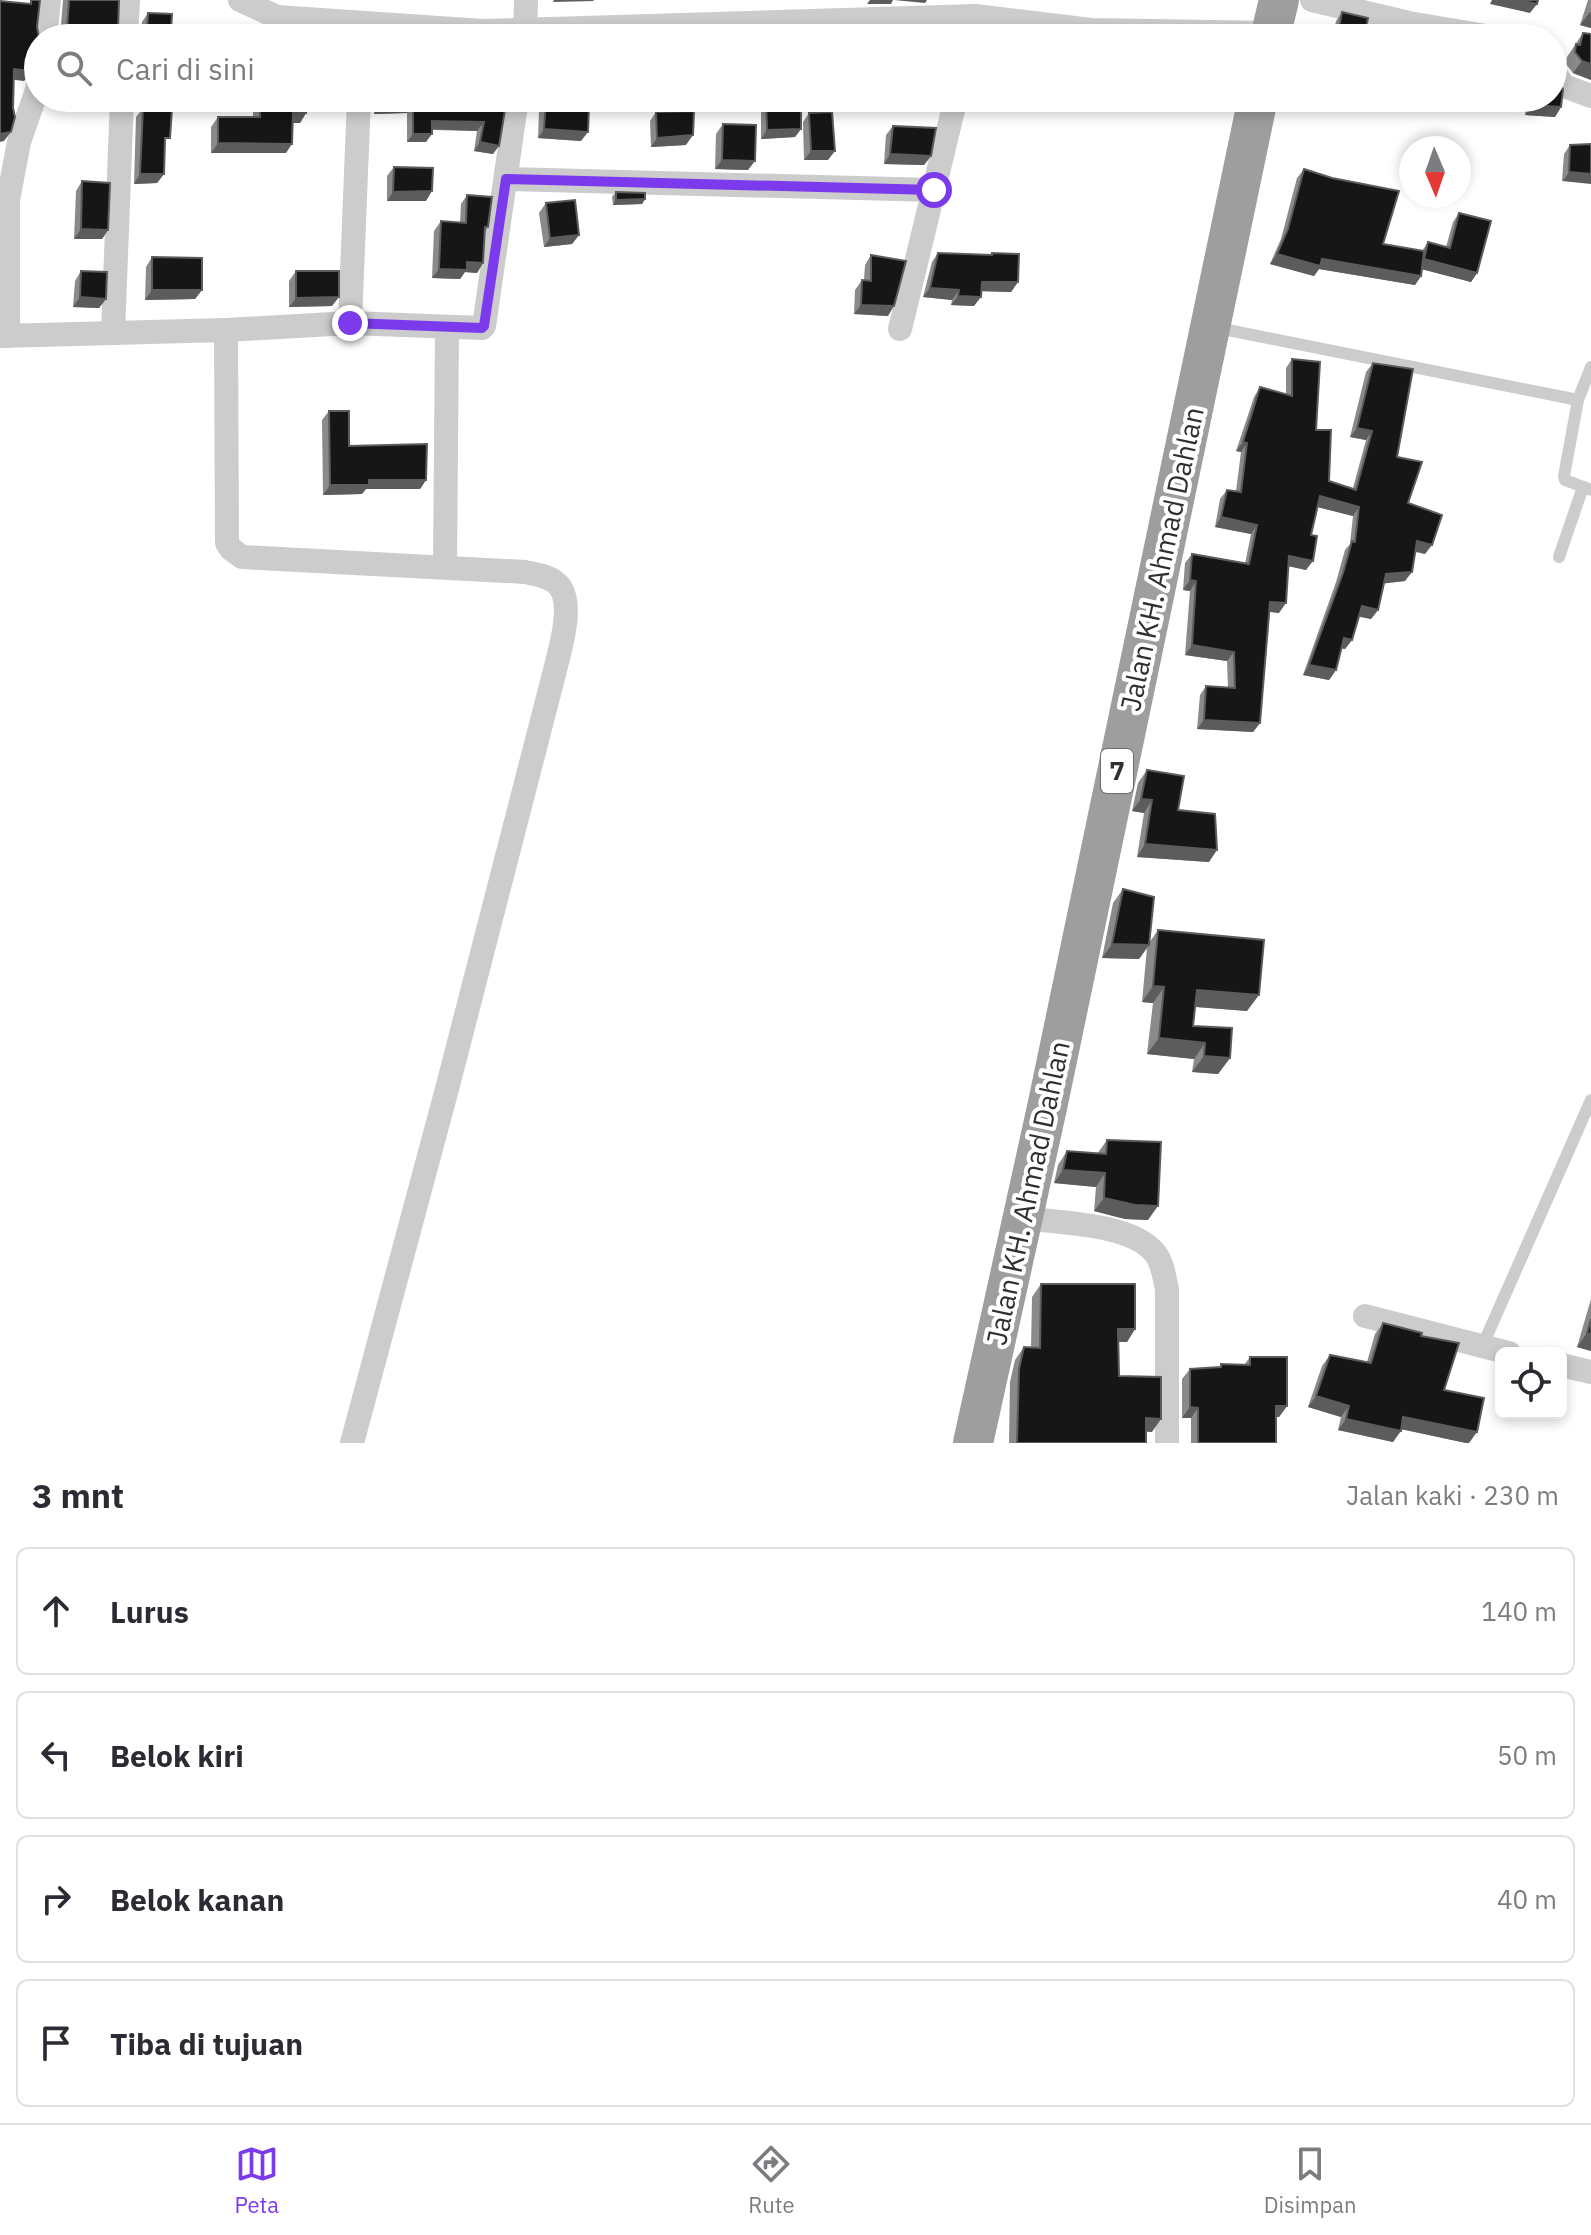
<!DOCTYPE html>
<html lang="id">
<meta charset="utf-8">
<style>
:root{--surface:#fff;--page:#f2f2f3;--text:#2b2b33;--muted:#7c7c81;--line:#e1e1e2;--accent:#7c3aed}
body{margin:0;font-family:"IBM Plex Sans",sans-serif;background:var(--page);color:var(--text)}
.controls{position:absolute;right:24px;bottom:24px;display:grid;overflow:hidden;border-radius:12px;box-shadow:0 4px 12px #0003}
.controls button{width:72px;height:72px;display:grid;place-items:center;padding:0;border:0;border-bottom:2px solid var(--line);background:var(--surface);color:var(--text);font:40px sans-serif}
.compass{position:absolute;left:1399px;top:136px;width:72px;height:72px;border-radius:50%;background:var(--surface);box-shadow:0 4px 12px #0003;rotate:178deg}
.stop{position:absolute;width:24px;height:24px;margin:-18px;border:6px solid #7c3aed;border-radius:50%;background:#fff}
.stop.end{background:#7c3aed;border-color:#fff;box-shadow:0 2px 8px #0008}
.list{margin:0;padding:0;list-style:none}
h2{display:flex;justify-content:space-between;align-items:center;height:104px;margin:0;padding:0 32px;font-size:34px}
h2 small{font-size:26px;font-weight:400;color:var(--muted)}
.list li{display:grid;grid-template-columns:52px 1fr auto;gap:24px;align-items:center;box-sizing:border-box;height:128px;margin:0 16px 16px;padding:0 16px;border:2px solid var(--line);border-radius:12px}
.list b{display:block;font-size:30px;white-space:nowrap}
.list em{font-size:26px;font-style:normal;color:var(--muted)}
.icon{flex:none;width:44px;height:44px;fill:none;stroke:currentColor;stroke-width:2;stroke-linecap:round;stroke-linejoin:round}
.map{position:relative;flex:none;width:1591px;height:1443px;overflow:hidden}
.search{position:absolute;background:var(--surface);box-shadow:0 4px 12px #0003;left:24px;right:24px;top:24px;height:88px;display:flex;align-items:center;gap:20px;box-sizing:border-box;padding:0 28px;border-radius:44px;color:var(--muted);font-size:30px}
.sheet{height:680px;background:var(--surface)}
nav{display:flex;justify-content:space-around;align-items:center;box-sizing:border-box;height:112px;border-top:2px solid var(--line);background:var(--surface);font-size:22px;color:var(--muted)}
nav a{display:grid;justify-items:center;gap:4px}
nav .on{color:var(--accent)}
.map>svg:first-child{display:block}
</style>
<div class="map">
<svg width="1591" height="1443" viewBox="0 0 1591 1443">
<rect width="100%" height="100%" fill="#fff"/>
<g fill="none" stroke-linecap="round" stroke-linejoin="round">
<!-- service -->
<g stroke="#ccc" stroke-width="12">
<polyline points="1213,327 1578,400 1564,476 1565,480 1591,490"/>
<polyline points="1578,400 1591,367"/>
<polyline points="1559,557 1583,487"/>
<polyline points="1482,1347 1591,1100"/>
</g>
<!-- minor -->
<g stroke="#ccc" stroke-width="24">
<polyline points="240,0 277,17 483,31 975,16 1091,30 1271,33"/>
<polyline points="1312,0 1409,23 1498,38"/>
<polyline points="45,38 49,0"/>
<polyline points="126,38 128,0"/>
<polyline points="525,38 526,0"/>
<polyline points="1553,72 1564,86 1591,96"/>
<polyline points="506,179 934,190"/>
<polyline points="350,323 359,98"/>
<polyline points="900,329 956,98"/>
<polyline points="226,330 350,323 482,328 484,326 517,98"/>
<polyline points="113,333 122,98"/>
<path d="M0 336 226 330 227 543 231 549 242 557 525 572C535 574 547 576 555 582 578 598 558 656 553 678L447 1089 352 1443"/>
<polyline points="8,336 8,200 19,142 38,87"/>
<polyline points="445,567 447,328"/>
<path d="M1023 1218C1058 1223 1131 1223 1155 1253 1163 1263 1164 1277 1167 1289V1443"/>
<polyline points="1365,1316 1509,1353"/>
<polyline points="1561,1365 1591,1372"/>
</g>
<!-- trunk -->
<g stroke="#9e9e9e" stroke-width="40">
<polyline points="1270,38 1279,0"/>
<polyline points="973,1443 1048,1103 1258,98"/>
</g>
</g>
<!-- wall -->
<g fill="#8a8a8a">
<polygon points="63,0 119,0 112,38 60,38"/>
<polygon points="1588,0 1591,0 1591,28 1580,25"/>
<polygon points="1342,12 1364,38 1332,38 1336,21"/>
<polygon points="148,13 171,31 187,38 141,38 142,22"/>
<polygon points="1583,33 1591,80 1573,73 1566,64 1567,57"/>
<polygon points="254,98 307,98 306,113 300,123 293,123 286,153 211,153 211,127 218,117 253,117 253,100"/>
<polygon points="374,98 507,98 493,154 474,151 477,131 432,130 426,142 407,142 407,113 374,114"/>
<polygon points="531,98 566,98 565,105 581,141 538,138 539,110 530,110"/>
<polygon points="761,98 801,98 801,129 795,137 761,139"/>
<polygon points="837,98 907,98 900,109 878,109 878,106 837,108"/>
<polygon points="1527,98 1553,98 1561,107 1555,117 1525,115"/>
<polygon points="143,108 164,174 157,183 134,184 136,117"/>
<polygon points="656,112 686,145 651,147 650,121"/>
<polygon points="809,113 828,160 804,160 803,122"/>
<polygon points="723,124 748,170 715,169 716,134"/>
<polygon points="893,126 931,156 924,165 884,164 886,135"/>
<polygon points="1591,144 1562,181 1564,154 1570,145"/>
<polygon points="394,167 426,201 387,201 387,176"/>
<polygon points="1304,169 1383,244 1422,251 1428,242 1446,247 1453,222 1459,213 1477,273 1471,282 1422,269 1421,276 1415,285 1319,269 1314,276 1270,264 1281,239 1297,178"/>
<polygon points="82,181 108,230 102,239 74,239 76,191"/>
<polygon points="616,192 645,199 642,204 613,205 612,197"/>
<polygon points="467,195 488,227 485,232 483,263 477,273 465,272 460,279 432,278 434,231 441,221 460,223 461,204"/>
<polygon points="546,203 579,235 572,244 544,247 539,213"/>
<polygon points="938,253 991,255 992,253 1018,282 1011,292 981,291 974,306 951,305 952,300 923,297 932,262"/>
<polygon points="871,255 888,316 854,314 855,290 862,280 864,280 865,265"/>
<polygon points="152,257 202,290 195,299 145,300 146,267"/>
<polygon points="81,271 106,299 99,308 73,307 75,281"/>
<polygon points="296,271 332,306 289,307 289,281"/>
<polygon points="1292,359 1316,430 1329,481 1353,488 1366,440 1350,437 1366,372 1373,363 1408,503 1425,554 1415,552 1405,581 1384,583 1378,610 1371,619 1359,616 1352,640 1345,649 1341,648 1336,670 1329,680 1303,675 1336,582 1345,550 1350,544 1353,516 1318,507 1311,535 1306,570 1289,566 1279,613 1270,612 1260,723 1253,732 1197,729 1200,695 1206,686 1228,688 1227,661 1185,655 1190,591 1183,590 1185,563 1192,554 1245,564 1251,534 1215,527 1220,499 1227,490 1236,491 1241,452 1236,451 1254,397 1260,387 1286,394 1286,368"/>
<polygon points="329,411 349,446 426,480 420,489 366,489 362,494 323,495 322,420"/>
<polygon points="1147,770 1209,862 1137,857 1144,813 1132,811 1138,783"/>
<polygon points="1123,889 1149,943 1158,930 1247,1011 1195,1007 1193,1026 1230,1058 1218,1074 1192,1072 1194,1059 1147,1054 1153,1003 1142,1002 1147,948 1139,959 1102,958 1113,903"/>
<polygon points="1107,1140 1148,1220 1125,1219 1094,1211 1096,1187 1054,1183 1058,1165 1067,1151 1097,1154"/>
<polygon points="1041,1284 1135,1329 1127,1342 1118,1342 1119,1376 1152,1432 1146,1431 1146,1443 1009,1443 1010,1382 1015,1360 1024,1347 1031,1348 1032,1297"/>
<polygon points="1591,1299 1591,1351 1577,1347"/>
<polygon points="1383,1323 1421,1336 1466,1443 1401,1429 1393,1442 1338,1430 1341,1417 1308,1407 1322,1366 1330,1355 1367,1362 1375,1334"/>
<polygon points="1250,1357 1287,1406 1279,1417 1276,1417 1276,1443 1191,1443 1191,1418 1182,1418 1182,1379 1190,1369 1219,1367 1221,1364 1244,1365"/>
</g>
<!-- shaded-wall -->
<g fill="#5c5c5c">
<polygon points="554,0 594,0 593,1 553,2"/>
<polygon points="870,0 893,0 891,4 867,4"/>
<polygon points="894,0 927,0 925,3"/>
<polygon points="1492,0 1520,0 1537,4 1530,13 1490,4"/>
<polygon points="1590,12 1591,12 1591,28 1580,25"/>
<polygon points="87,29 118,30 112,38 81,38"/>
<polygon points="1582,61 1591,64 1591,80 1573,73"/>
<polygon points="38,65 24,81 8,79 14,69"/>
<polygon points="884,98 878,106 837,108 843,99"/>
<polygon points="885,99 906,100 900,109 878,109"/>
<polygon points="537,100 546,101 539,110 530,110"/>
<polygon points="413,104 407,113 374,114 380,105"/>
<polygon points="1532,105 1561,107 1555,117 1525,115"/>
<polygon points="293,113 306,113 300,123 286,123"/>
<polygon points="432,121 484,122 477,131 426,129"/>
<polygon points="544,129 588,132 581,141 538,138"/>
<polygon points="801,129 795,137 761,139 767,130"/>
<polygon points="11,132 4,141 0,142 0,134"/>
<polygon points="413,134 432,134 426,142 407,142"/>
<polygon points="693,135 686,145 651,147 657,138"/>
<polygon points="480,142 499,146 493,154 474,151"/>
<polygon points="218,143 292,144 286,153 211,153"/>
<polygon points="811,151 835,151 828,160 804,160"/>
<polygon points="890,154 931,156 924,165 884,164"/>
<polygon points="722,160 755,161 748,170 715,169"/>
<polygon points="1569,172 1591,174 1591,184 1562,181"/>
<polygon points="140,174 164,174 157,183 134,184"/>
<polygon points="432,191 426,201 387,201 393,192"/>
<polygon points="645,199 642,204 613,205 616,200"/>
<polygon points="81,229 108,230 102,239 74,239"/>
<polygon points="579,235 572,244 544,247 550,238"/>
<polygon points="1277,254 1322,259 1421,276 1415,285 1319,269 1314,276 1270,264"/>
<polygon points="1424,259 1477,273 1471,282 1417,268"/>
<polygon points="467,262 483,263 477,273 465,272 460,279 432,278 439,269"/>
<polygon points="982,282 1018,282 1011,292 975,291"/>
<polygon points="930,288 959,290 952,300 923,297"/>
<polygon points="152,290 202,290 195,299 145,300"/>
<polygon points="958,296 981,297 974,306 951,305"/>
<polygon points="80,297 106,299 99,308 73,307"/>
<polygon points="339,297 332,306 289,307 296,298"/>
<polygon points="861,305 894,306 888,316 854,314"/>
<polygon points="1357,428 1372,431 1366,440 1350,437"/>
<polygon points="1243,442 1247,443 1241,452 1236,451"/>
<polygon points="369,480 426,480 420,489 366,489 362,494 323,495 330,485"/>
<polygon points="1320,496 1359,507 1353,516 1313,506"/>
<polygon points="1221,517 1257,525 1251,534 1215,527"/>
<polygon points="1417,541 1432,545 1425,554 1411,550"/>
<polygon points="1289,556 1313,561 1306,570 1283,565"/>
<polygon points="1412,572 1405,581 1380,584 1386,574"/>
<polygon points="1190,580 1196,581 1190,591 1183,590"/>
<polygon points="1270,602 1286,603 1279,613 1264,611"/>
<polygon points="1362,606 1378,610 1371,619 1355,616"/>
<polygon points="1344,638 1352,640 1345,649 1337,647"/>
<polygon points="1192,645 1234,652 1227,661 1185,655"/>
<polygon points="1309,665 1336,670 1329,680 1303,675"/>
<polygon points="1204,720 1260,723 1253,732 1197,729"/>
<polygon points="1141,799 1152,800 1144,813 1132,811"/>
<polygon points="1145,844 1217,850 1209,862 1137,857"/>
<polygon points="1112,944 1149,945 1139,959 1102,958"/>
<polygon points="1153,986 1164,987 1153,1003 1142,1002"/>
<polygon points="1197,990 1259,995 1247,1011 1185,1006"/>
<polygon points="1159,1038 1205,1043 1194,1059 1147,1054"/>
<polygon points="1204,1056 1230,1058 1218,1074 1192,1072"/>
<polygon points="1063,1170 1105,1173 1096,1187 1054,1183"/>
<polygon points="1104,1198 1158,1206 1148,1220 1125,1219 1094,1211"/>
<polygon points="1118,1329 1135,1329 1127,1342 1109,1342"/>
<polygon points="1587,1333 1591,1334 1591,1351 1577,1347"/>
<polygon points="1316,1396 1349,1406 1341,1417 1308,1407"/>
<polygon points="1276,1406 1287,1406 1279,1417 1268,1417"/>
<polygon points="1190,1407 1198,1408 1191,1418 1182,1418"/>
<polygon points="1403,1417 1477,1432 1469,1443 1466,1443 1396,1428"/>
<polygon points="1146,1418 1161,1419 1152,1432 1137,1431"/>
<polygon points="1346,1419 1401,1431 1393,1442 1338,1430"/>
</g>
<!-- building -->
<g fill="#161616" stroke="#5c5c5c" stroke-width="2">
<polygon points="31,0 40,0 37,27 39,38 38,38 38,65 31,71 14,69 13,108 15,117 11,132 0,134 0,1 31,4"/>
<polygon points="69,0 119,0 118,30 87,29 86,38 62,38 67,30"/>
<polygon points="1520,0 1538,0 1537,4"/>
<polygon points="1342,12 1368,18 1364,38 1337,38"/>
<polygon points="148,13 172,14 171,31 187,34 187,38 143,38 147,30"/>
<polygon points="1583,33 1591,34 1591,64 1582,61 1575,52 1576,44 1580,45"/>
<polygon points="1116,36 1179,37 1116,38"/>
<polygon points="1553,76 1563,89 1561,107 1532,105 1533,98 1553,98"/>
<polygon points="260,98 307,98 306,113 293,113 292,144 218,143 218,117 260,117"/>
<polygon points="380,98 507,98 499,146 480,142 484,122 432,121 432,134 413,134 413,104 380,105"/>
<polygon points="537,98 566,98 565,105 589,106 588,132 544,129 546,101 537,100"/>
<polygon points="766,98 801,98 801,129 767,130"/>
<polygon points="885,98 907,98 906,100 885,99"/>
<polygon points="143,108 172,108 170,138 165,138 164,174 140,174"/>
<polygon points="694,111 693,135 657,138 656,112"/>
<polygon points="832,112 835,151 811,151 809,113"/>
<polygon points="723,124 756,125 755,161 722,160"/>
<polygon points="893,126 936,128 931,156 890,154"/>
<polygon points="1591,144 1591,174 1569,172 1570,145"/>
<polygon points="394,167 433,168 432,191 393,192"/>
<polygon points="1304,169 1332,178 1399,191 1383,244 1424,251 1421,276 1322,259 1320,266 1277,254 1288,229"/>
<polygon points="82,181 110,183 108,230 81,229"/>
<polygon points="616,192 645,193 645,199 616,200"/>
<polygon points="467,195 492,197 488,227 485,227 483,263 467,262 467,270 439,269 441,221 466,223"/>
<polygon points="575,200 579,235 550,238 546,203"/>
<polygon points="1459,213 1491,221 1477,273 1424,259 1428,242 1450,248"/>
<polygon points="938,253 992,255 992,253 1019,254 1018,282 982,282 981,297 958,296 959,290 930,288"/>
<polygon points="871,255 906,261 894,306 861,305 862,280 871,281"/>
<polygon points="152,257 202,258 202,290 152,290"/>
<polygon points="81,271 107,272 106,299 80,297"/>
<polygon points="296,271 339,271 339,297 296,298"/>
<polygon points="1292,359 1320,362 1316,430 1331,430 1329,481 1356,490 1372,431 1357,428 1373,363 1413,369 1397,457 1422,462 1408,503 1442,515 1432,545 1417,541 1412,572 1386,574 1378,610 1362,606 1352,640 1344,638 1336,670 1309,665 1343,573 1352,541 1355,542 1359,507 1320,496 1311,535 1317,536 1313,561 1289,556 1286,603 1270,602 1260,723 1204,720 1206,686 1235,688 1234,652 1192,645 1196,581 1190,580 1192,554 1249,564 1257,525 1221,517 1227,490 1241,492 1247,443 1243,442 1260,387 1292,396"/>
<polygon points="329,411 349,411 349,446 427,444 426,480 369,480 369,485 330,485"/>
<polygon points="1147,770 1184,776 1178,810 1215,814 1217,850 1145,844 1152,800 1141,799"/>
<polygon points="1123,889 1154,897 1149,945 1112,944"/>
<polygon points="1158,930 1264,940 1259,995 1197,990 1193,1026 1232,1028 1230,1058 1204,1056 1205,1043 1159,1038 1164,987 1153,986"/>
<polygon points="1107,1140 1161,1142 1158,1206 1135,1205 1104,1198 1105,1173 1063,1170 1067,1151 1106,1154"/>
<polygon points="1041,1284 1135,1284 1135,1329 1118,1329 1119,1376 1161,1377 1161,1419 1146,1418 1146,1443 1017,1443 1019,1369 1024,1347 1040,1348"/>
<polygon points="1591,1319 1591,1334 1587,1333"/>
<polygon points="1383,1323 1422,1333 1421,1336 1459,1343 1444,1390 1484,1398 1477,1432 1403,1417 1401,1431 1346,1419 1349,1406 1316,1396 1330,1355 1371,1363"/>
<polygon points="1250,1357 1287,1357 1287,1406 1276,1406 1276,1443 1198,1443 1198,1408 1190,1407 1190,1369 1221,1367 1221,1364 1250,1365"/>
</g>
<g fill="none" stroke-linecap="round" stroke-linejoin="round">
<!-- route -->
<polyline stroke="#7c3aed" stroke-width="10" points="350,323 482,328 484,326 506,179 934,190"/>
</g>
<g text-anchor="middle" stroke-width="8" stroke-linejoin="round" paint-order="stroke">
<!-- shield labels -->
<rect fill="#fff" stroke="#6d6d6d" stroke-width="2" x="1101" y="749" width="32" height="44" rx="6"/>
<g font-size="26" font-weight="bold" fill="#2f2f2f">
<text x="1117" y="780">7</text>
</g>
<!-- street labels -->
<g font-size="28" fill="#2f2f2f" stroke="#fff">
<text transform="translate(1162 559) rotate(-78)" y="10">Jalan KH. Ahmad Dahlan</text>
<text transform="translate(1028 1193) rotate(-78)" y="10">Jalan KH. Ahmad Dahlan</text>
</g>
</g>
</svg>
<div class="controls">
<button><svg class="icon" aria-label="locate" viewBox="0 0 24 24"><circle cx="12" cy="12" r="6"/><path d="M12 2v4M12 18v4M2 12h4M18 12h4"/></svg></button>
</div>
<svg class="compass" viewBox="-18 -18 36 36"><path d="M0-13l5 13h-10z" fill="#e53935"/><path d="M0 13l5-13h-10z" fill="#7c7c81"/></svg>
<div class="stop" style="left:934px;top:190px"></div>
<div class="stop end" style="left:350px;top:323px"></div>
<div class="search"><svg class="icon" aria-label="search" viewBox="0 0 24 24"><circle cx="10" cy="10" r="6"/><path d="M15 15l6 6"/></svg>Cari di sini</div>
</div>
<section class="sheet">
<h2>3 mnt<small>Jalan kaki · 230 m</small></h2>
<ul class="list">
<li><svg class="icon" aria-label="ahead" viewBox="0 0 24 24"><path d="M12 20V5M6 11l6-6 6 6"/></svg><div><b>Lurus</b></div><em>140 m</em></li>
<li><svg class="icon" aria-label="left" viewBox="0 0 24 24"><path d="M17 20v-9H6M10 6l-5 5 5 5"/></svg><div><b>Belok kiri</b></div><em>50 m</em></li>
<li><svg class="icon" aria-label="right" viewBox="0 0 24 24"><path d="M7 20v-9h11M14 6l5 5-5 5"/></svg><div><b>Belok kanan</b></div><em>40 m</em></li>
<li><svg class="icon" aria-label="arrive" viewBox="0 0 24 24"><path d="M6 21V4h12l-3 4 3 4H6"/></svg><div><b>Tiba di tujuan</b></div></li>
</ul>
</section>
<nav>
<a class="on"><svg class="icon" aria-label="map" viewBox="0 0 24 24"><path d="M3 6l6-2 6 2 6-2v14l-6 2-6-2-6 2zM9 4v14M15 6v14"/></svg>Peta</a>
<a><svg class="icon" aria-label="directions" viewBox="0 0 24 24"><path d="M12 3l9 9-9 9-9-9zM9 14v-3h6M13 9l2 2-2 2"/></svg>Rute</a>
<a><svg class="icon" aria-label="saved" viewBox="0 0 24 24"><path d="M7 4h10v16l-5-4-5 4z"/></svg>Disimpan</a>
</nav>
